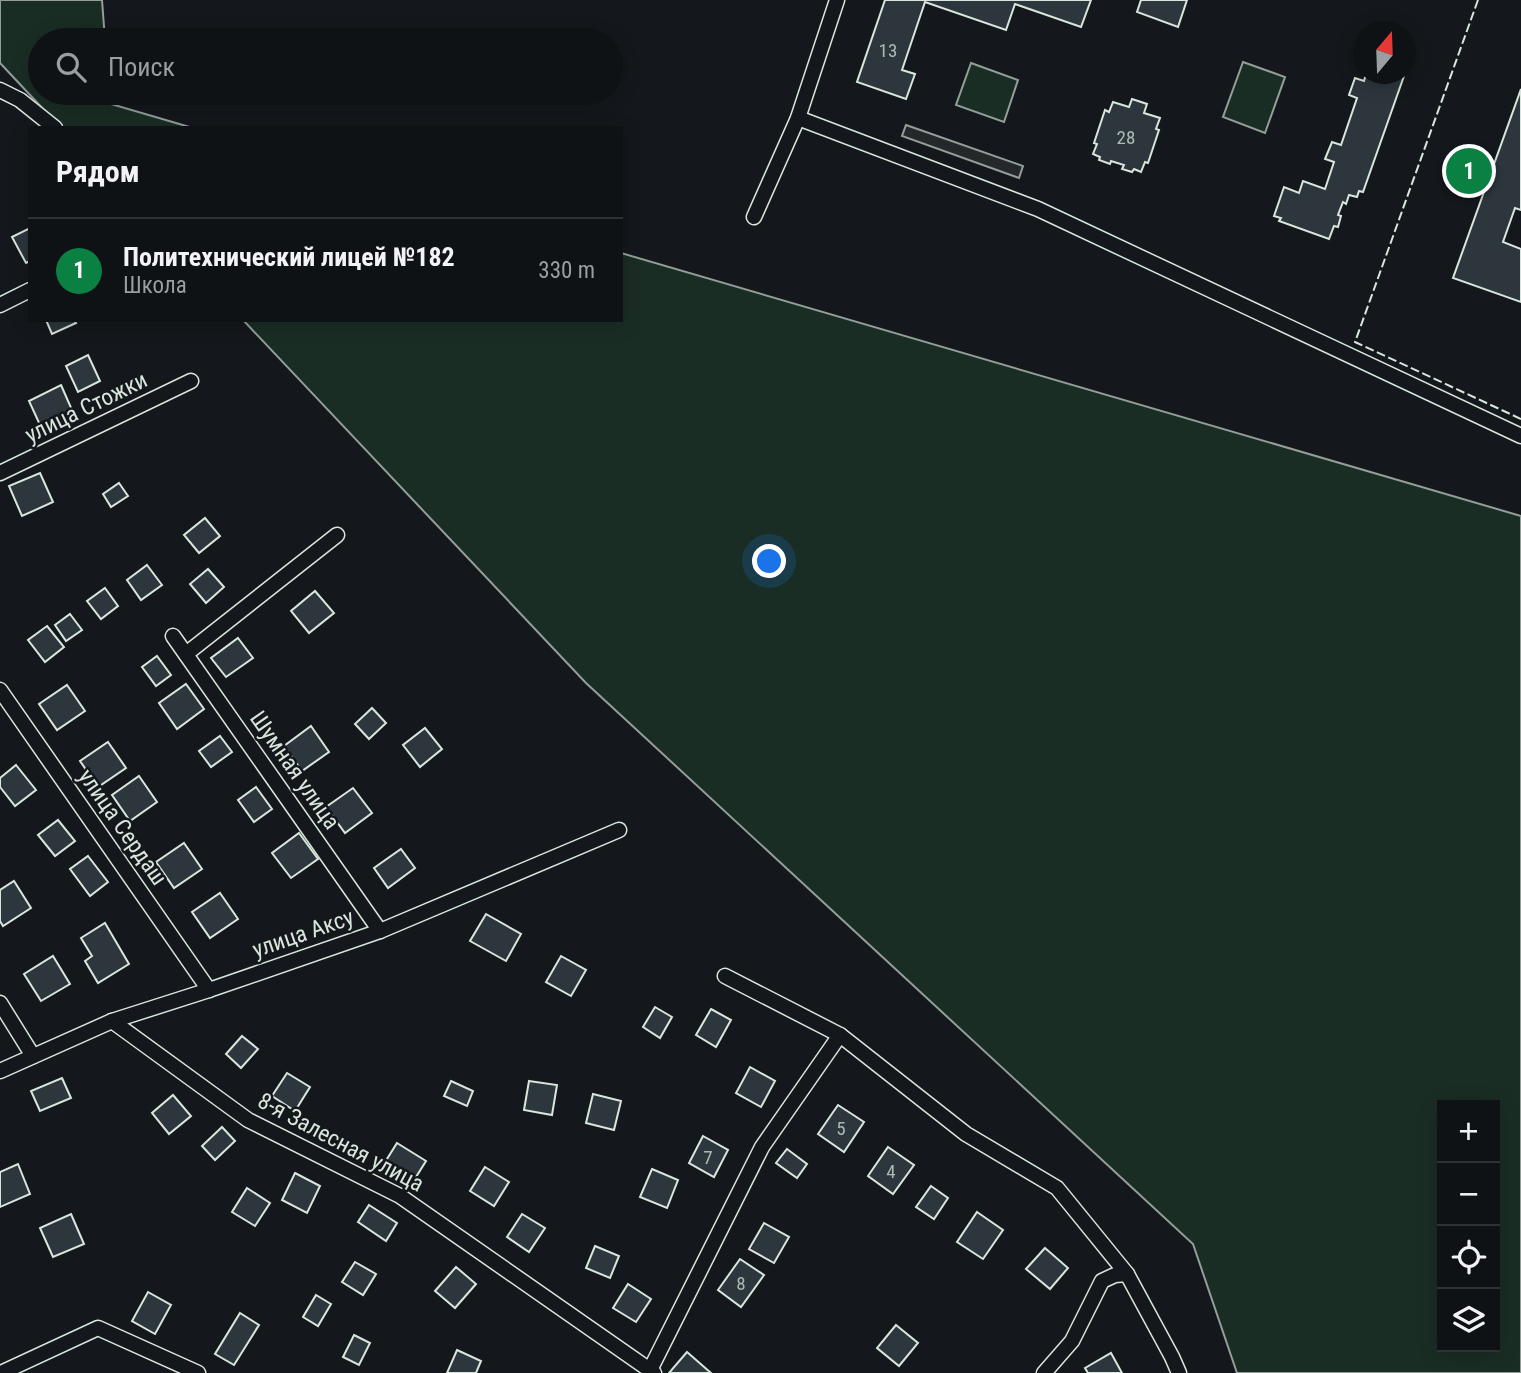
<!DOCTYPE html>
<html lang="ru">
<meta charset="utf-8">
<style>
:root{--surface:#0f1215;--page:#181b1e;--text:#f1f3f6;--muted:#9b9ea0;--line:#2f3234;--accent:#0b8043}
body{margin:0;font-family:"Roboto Condensed",sans-serif;background:var(--page);color:var(--text)}
.controls{position:absolute;right:21px;bottom:21px;display:grid;overflow:hidden;border-radius:0px;box-shadow:0 4px 18px #0003}
.controls button{width:63px;height:63px;display:grid;place-items:center;padding:0;border:0;border-bottom:2px solid var(--line);background:var(--surface);color:var(--text);font:35px sans-serif}
.compass{position:absolute;left:1353px;top:21px;width:63px;height:63px;border-radius:50%;background:var(--surface);box-shadow:0 4px 18px #0003;rotate:19deg}
.you{position:absolute;left:770px;top:562px;width:24px;height:24px;margin:-18px;border:5px solid #fff;border-radius:50%;background:#1a73e8;box-shadow:0 0 0 10px #1a73e833}
.badge{display:grid;place-items:center;width:46px;height:46px;border-radius:50%;background:var(--accent);color:#fff;font-size:23px;font-weight:700}
.pin{position:absolute;translate:-50% -50%;border:4px solid #fff;box-shadow:0 2px 7px #0006}
.list{margin:0;padding:0;list-style:none}
h2{display:flex;justify-content:space-between;align-items:center;height:91px;margin:0;padding:0 28px;font-size:30px}
h2 small{font-size:23px;font-weight:400;color:var(--muted)}
.list li{display:grid;grid-template-columns:46px 1fr auto;gap:21px;align-items:center;box-sizing:border-box;height:105px;padding:0 28px;border-top:2px solid var(--line)}
.list b{display:block;font-size:26px;white-space:nowrap}
.list p{margin:0;font-size:23px;white-space:nowrap;color:var(--muted)}
.list em{font-size:23px;font-style:normal;color:var(--muted)}
.icon{flex:none;width:38px;height:38px;fill:none;stroke:currentColor;stroke-width:2;stroke-linecap:round;stroke-linejoin:round}
.map{position:relative;flex:none;width:1521px;height:1373px;overflow:hidden}
.search{position:absolute;background:var(--surface);box-shadow:0 4px 18px #0003;left:28px;top:28px;width:595px;height:77px;display:flex;align-items:center;gap:18px;box-sizing:border-box;padding:0 24px;border-radius:38px;color:var(--muted);font-size:26px}
.panel{position:absolute;background:var(--surface);box-shadow:0 4px 18px #0003;left:28px;top:126px;width:595px;height:196px;border-radius:0px}
.map>svg:first-child{display:block}
</style>
<div class="map">
<svg width="1521" height="1373" viewBox="0 0 1521 1373">
<rect width="100%" height="100%" fill="#14181c"/>
<!-- green -->
<g fill="#1a2d24" stroke="#939e99" stroke-width="2" fill-rule="evenodd">
<polygon points="0,0 102,0 105,40 40,40 40,93 110,93 111,104 193,128 61,128 0,63"/>
<polygon points="1243,62 1285,77 1265,133 1223,117"/>
<polygon points="971,63 1018,80 1004,122 956,105"/>
<path d="M621 253 1521 516V1373H1237L1193 1244 586 683 243 320H621ZM1442 1105H1495V1347H1442Z"/>
</g>
<!-- parking -->
<polygon fill="#24282b" stroke="#939e99" stroke-width="2" points="906,125 1023,166 1019,178 902,136"/>
<!-- building -->
<g fill="#2c363c" stroke="#d8e6dc" stroke-width="2">
<polygon points="885,0 1091,0 1081,27 1015,4 1006,30 925,2 902,70 915,74 906,99 857,82"/>
<polygon points="1141,0 1187,0 1178,27 1137,12"/>
<polygon points="1366,74 1401,74 1401,75 1404,76 1363,192 1359,191 1357,197 1349,195 1346,204 1343,202 1338,215 1341,216 1338,227 1334,226 1329,239 1279,221 1281,218 1274,216 1284,187 1299,193 1303,181 1325,189 1334,162 1325,159 1332,142 1341,145 1357,98 1349,95 1355,78 1364,81"/>
<polygon points="1521,89 1521,210 1515,208 1503,242 1521,249 1521,302 1453,278"/>
<polygon points="1132,99 1147,104 1144,113 1160,118 1156,129 1159,130 1148,163 1145,162 1141,172 1134,169 1132,172 1122,169 1124,165 1111,161 1110,164 1099,160 1100,157 1093,154 1097,144 1094,143 1105,110 1109,112 1113,102 1129,107"/>
<polygon points="30,228 30,261 26,263 12,237"/>
<polygon points="46,320 74,320 76,323 52,334"/>
<polygon points="88,355 100,381 78,392 66,366"/>
<polygon points="61,385 72,410 40,425 29,401"/>
<polygon points="40,473 53,502 22,516 9,486"/>
<polygon points="119,483 128,496 111,507 103,494"/>
<polygon points="205,518 220,536 199,553 184,535"/>
<polygon points="147,565 162,585 141,600 127,580"/>
<polygon points="208,569 224,587 206,603 190,584"/>
<polygon points="105,588 118,606 101,619 87,601"/>
<polygon points="315,591 334,613 309,633 291,611"/>
<polygon points="70,614 82,630 66,641 55,625"/>
<polygon points="47,626 64,647 45,662 28,640"/>
<polygon points="238,638 253,658 226,677 211,658"/>
<polygon points="157,656 171,675 156,686 142,667"/>
<polygon points="186,684 204,709 177,729 159,703"/>
<polygon points="67,685 85,711 57,730 39,704"/>
<polygon points="372,708 386,723 369,739 355,724"/>
<polygon points="311,726 329,752 302,771 284,746"/>
<polygon points="425,728 442,749 420,767 403,745"/>
<polygon points="220,736 232,752 211,767 199,751"/>
<polygon points="108,742 126,768 98,787 80,761"/>
<polygon points="16,765 36,790 15,806 0,787 0,778"/>
<polygon points="139,776 157,802 130,821 112,795"/>
<polygon points="256,787 272,809 254,822 238,800"/>
<polygon points="353,788 372,813 345,833 326,807"/>
<polygon points="58,820 75,841 55,856 38,835"/>
<polygon points="299,833 318,859 291,878 272,853"/>
<polygon points="184,843 202,869 174,888 156,862"/>
<polygon points="401,849 415,868 388,888 374,868"/>
<polygon points="88,856 108,882 90,896 70,869"/>
<polygon points="14,881 31,908 3,926 0,921 0,890"/>
<polygon points="220,893 238,919 210,938 192,912"/>
<polygon points="486,914 521,934 506,961 470,941"/>
<polygon points="105,923 129,964 98,983 85,961 92,956 81,938"/>
<polygon points="53,956 70,984 41,1001 24,974"/>
<polygon points="561,956 586,970 571,996 546,982"/>
<polygon points="655,1007 672,1017 660,1038 643,1027"/>
<polygon points="711,1009 731,1020 716,1047 696,1035"/>
<polygon points="242,1036 258,1049 241,1068 226,1054"/>
<polygon points="750,1067 775,1081 761,1107 736,1093"/>
<polygon points="287,1073 310,1087 295,1111 272,1096"/>
<polygon points="62,1078 71,1098 40,1111 31,1091"/>
<polygon points="451,1081 473,1091 467,1106 444,1096"/>
<polygon points="529,1081 557,1085 552,1115 524,1110"/>
<polygon points="593,1094 621,1101 614,1130 586,1123"/>
<polygon points="173,1095 191,1116 169,1134 152,1113"/>
<polygon points="838,1105 864,1122 844,1152 818,1134"/>
<polygon points="222,1127 235,1141 215,1160 202,1146"/>
<polygon points="703,1136 728,1150 714,1177 689,1163"/>
<polygon points="397,1143 426,1161 411,1185 382,1167"/>
<polygon points="888,1147 914,1165 893,1194 868,1176"/>
<polygon points="787,1149 807,1164 797,1178 776,1163"/>
<polygon points="18,1164 30,1194 0,1207 0,1172"/>
<polygon points="485,1167 509,1182 494,1206 470,1191"/>
<polygon points="652,1169 678,1180 667,1208 640,1197"/>
<polygon points="295,1173 320,1186 307,1213 282,1200"/>
<polygon points="931,1186 948,1198 934,1219 916,1207"/>
<polygon points="247,1188 270,1203 255,1226 232,1212"/>
<polygon points="369,1205 397,1223 386,1241 358,1222"/>
<polygon points="977,1212 1003,1230 983,1259 957,1242"/>
<polygon points="71,1214 84,1244 53,1257 40,1228"/>
<polygon points="522,1214 545,1228 529,1252 507,1237"/>
<polygon points="764,1223 789,1237 774,1263 749,1249"/>
<polygon points="595,1246 619,1256 610,1278 586,1268"/>
<polygon points="1045,1248 1068,1268 1050,1289 1026,1269"/>
<polygon points="740,1259 764,1275 741,1307 718,1290"/>
<polygon points="355,1262 376,1274 363,1295 342,1282"/>
<polygon points="456,1267 476,1284 455,1308 435,1291"/>
<polygon points="628,1284 651,1299 636,1322 613,1308"/>
<polygon points="148,1292 171,1305 155,1334 132,1321"/>
<polygon points="316,1295 331,1304 318,1326 303,1317"/>
<polygon points="240,1313 259,1325 234,1365 215,1354"/>
<polygon points="896,1325 918,1343 899,1366 877,1348"/>
<polygon points="354,1335 370,1343 359,1365 343,1357"/>
<polygon points="457,1350 481,1361 476,1373 447,1373"/>
<polygon points="687,1352 711,1373 669,1373"/>
<polygon points="1111,1353 1122,1373 1088,1373 1085,1368"/>
</g>
<g fill="none" stroke-linecap="round" stroke-linejoin="round">
<defs>
<g id="minor">
<polyline points="0,90 20,100 55,128"/>
<polyline points="798,118 1038,209 1521,436"/>
<polyline points="754,217 798,118 837,0"/>
<polyline points="0,305 30,290"/>
<polyline points="0,473 191,381"/>
<polyline points="173,636 380,931"/>
<polyline points="186,654 337,535"/>
<polyline points="0,690 209,990"/>
<polyline points="725,976 840,1035 966,1134 1057,1188 1127,1274 1172,1357 1179,1373"/>
<polyline points="0,1003 33,1056"/>
<polyline points="112,1021 248,1120 400,1196 654,1373"/>
<polyline points="0,1071 112,1021 209,990 380,931 619,830"/>
<polyline points="650,1370 762,1147 840,1035"/>
<polyline points="1,1373 98,1328 198,1373"/>
<polyline points="1044,1373 1072,1341 1102,1281 1115,1275 1127,1274"/>
</g>
</defs>
<!-- minor casing -->
<use href="#minor" stroke="#d8e6dc" stroke-width="17"/>
<!-- minor -->
<use href="#minor" stroke="#14181c" stroke-width="14"/>
<!-- fence -->
<polyline stroke="#d8e6dc" stroke-width="2" stroke-dasharray="9 3.5" stroke-linecap="butt" points="1478,0 1355,342 1521,419"/>
</g>
<g text-anchor="middle" stroke-width="5" stroke-linejoin="round" paint-order="stroke">
<!-- number labels -->
<g font-size="19" fill="#adbab4">
<text x="888" y="57">13</text>
<text x="1126" y="144">28</text>
<text x="841" y="1135">5</text>
<text x="708" y="1164">7</text>
<text x="891" y="1178">4</text>
<text x="741" y="1290">8</text>
</g>
<!-- street labels -->
<g font-size="23" fill="#d8e6dc" stroke="#14181c">
<text transform="translate(86 407) rotate(-26)" y="8">улица Стожки</text>
<text transform="translate(295 770) rotate(55)" y="8">Шумная улица</text>
<text transform="translate(123 827) rotate(55)" y="8">улица Сердаш</text>
<text transform="translate(303 933) rotate(-19)" y="8">улица Аксу</text>
<text transform="translate(341 1142) rotate(28)" y="8">8-я Залесная улица</text>
</g>
</g>
</svg>
<div class="controls">
<button>+</button>
<button>−</button>
<button><svg class="icon" aria-label="locate" viewBox="0 0 24 24"><circle cx="12" cy="12" r="6"/><path d="M12 2v4M12 18v4M2 12h4M18 12h4"/></svg></button>
<button><svg class="icon" aria-label="layers" viewBox="0 0 24 24"><path d="M12 4l9 5-9 5-9-5zM3 14l9 5 9-5"/></svg></button>
</div>
<svg class="compass" viewBox="-18 -18 36 36"><path d="M0-13l5 13h-10z" fill="#e53935"/><path d="M0 13l5-13h-10z" fill="#9b9ea0"/></svg>
<div class="you"></div>
<div class="pin badge" style="left:1469px;top:171px">1</div>
<div class="search"><svg class="icon" aria-label="search" viewBox="0 0 24 24"><circle cx="10" cy="10" r="6"/><path d="M15 15l6 6"/></svg>Поиск</div>
<section class="panel">
<h2>Рядом<small></small></h2>
<ul class="list">
<li><span class="badge">1</span><div><b>Политехнический лицей №182</b><p>Школа</p></div><em>330 m</em></li>
</ul>
</section>
</div>
